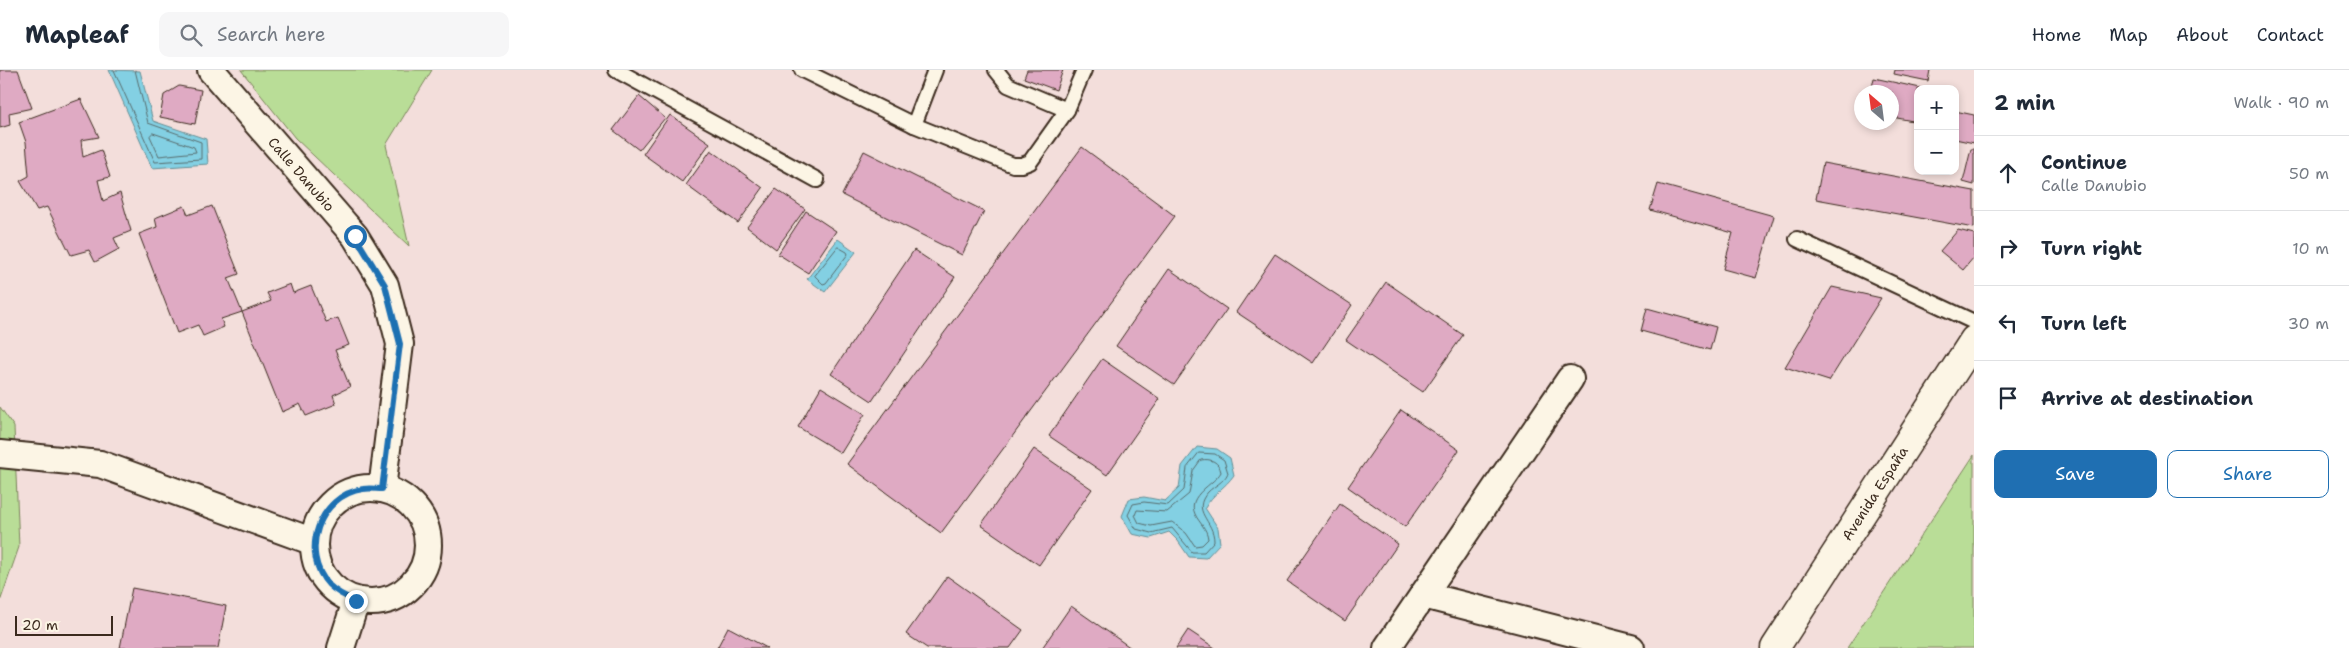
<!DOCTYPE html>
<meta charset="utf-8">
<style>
:root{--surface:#fff;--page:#f6f6f7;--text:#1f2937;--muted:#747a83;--line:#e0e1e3;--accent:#1f6fb2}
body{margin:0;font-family:"Shantell Sans",sans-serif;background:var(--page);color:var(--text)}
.controls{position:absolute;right:15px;top:15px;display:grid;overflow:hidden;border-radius:10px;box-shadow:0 2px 8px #0003}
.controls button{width:45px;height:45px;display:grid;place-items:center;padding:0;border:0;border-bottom:1px solid var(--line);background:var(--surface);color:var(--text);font:25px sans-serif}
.compass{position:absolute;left:1854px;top:15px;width:45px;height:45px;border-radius:50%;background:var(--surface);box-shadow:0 2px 8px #0003;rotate:332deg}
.scale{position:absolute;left:15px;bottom:12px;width:98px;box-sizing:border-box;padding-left:5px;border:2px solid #3b2a1e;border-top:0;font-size:14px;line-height:18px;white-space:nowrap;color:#3b2a1e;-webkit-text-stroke:4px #fcf5e5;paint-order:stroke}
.stop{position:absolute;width:15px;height:15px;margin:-11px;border:4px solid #1f6fb2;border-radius:50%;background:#fff}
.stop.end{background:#1f6fb2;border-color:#fff;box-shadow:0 1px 5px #0008}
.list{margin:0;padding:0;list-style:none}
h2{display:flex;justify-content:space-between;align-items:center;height:65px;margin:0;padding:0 20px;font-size:21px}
h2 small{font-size:16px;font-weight:400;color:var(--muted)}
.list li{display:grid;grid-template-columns:32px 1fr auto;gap:15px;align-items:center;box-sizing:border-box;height:75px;padding:0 20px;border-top:1px solid var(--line)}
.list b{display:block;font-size:19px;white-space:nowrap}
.list p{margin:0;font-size:16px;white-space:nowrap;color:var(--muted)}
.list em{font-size:16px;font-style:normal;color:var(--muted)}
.actions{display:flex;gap:10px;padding:15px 20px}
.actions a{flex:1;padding:11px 0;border:1px solid var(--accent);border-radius:10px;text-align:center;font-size:18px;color:var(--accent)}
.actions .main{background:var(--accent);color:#fff}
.icon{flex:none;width:28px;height:28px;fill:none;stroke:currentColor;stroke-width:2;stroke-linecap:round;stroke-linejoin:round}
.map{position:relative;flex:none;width:1974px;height:578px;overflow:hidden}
header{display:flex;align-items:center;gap:30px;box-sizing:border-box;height:70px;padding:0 25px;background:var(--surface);border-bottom:1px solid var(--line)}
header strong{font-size:24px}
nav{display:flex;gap:28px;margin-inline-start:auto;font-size:18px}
.search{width:350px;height:45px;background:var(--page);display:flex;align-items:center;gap:12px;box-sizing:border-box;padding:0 18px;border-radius:10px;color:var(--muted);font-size:19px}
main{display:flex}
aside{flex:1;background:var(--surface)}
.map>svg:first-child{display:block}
</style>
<header>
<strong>Mapleaf</strong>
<div class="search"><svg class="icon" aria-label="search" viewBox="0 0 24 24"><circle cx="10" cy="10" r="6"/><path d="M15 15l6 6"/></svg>Search here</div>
<nav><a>Home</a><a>Map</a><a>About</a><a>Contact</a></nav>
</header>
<main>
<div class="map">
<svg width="1974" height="578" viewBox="0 0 1974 578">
<rect width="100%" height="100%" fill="#f3dedb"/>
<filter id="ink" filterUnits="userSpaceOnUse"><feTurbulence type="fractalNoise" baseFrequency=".02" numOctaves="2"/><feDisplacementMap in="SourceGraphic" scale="10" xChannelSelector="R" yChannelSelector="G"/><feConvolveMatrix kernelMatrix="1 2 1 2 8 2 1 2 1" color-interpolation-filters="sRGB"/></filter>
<g filter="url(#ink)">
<!-- green -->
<g fill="#b9dd97" stroke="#7a845a">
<polygon points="241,0 432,0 386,75 409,176 295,68"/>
<polygon points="0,337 14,357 19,477 0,532"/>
<polygon points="1974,385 1974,578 1847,578"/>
</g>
<!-- water -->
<g fill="#83d0e3" stroke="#668e94">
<polygon points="109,0 140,1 153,51 206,69 208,94 152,98"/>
<polygon points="838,169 856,182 825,222 807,209"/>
<path d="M1197 377 1217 379 1230 388 1234 405C1225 418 1213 423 1205 438L1218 458 1220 473 1206 488 1189 487 1178 471 1169 462 1151 468 1132 464 1122 446 1129 429 1144 427 1165 431 1179 418 1182 396Z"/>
</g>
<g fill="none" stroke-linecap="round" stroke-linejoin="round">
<!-- shore -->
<g stroke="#586c6d" stroke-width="1">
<polyline points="114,0 155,92 201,89 201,72 148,53 135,0"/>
<polygon points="153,63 194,77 196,82 159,86 150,66"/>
<polygon points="838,177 847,182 848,184 826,213 823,214 815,206"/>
<path d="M1199 383 1215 384 1224 390 1228 403C1223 413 1215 415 1208 422 1190 442 1214 450 1214 471L1204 482H1192L1172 458 1151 463 1136 459 1128 445 1133 434 1144 432 1168 435 1184 420 1187 398Z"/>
<path d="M1201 390C1211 388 1219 392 1221 402 1215 414 1186 425 1195 444 1199 453 1207 458 1208 469L1202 475 1195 476 1186 463 1172 452 1151 456 1139 453 1135 445 1137 440 1167 442 1189 424 1193 401Z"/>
</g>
</g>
<!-- building -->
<g fill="#dfaac3" stroke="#3b2a1e">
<polygon points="0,0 18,0 32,38 9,43 10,55 0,58"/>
<polygon points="1027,0 1063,0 1056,20 1024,8"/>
<polygon points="1895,0 1930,0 1928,11 1894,4"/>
<polygon points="1874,8 1925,19 1918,19 1918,52 1892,47 1892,22 1871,22"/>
<polygon points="179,16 201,20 195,54 160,47 164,25"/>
<polygon points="639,26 665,48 639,80 613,60"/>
<polygon points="81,29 99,67 81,70 83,87 101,80 110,107 98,110 103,131 120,123 131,161 114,168 119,179 95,192 89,180 71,185 47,137 37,140 20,111 29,106 26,72 19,52"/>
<polygon points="1955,41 1974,45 1974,73 1955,69"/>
<polygon points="670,45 710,73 682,112 643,84"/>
<polygon points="1082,77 1175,146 941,463 847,394"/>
<polygon points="1971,79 1974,79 1974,115 1963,112"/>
<polygon points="711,80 763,118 738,153 686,115"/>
<polygon points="864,81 984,141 962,185 842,125"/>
<polygon points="1823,93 1974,121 1974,158 1816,129"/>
<polygon points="1658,114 1774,146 1756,208 1723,199 1733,163 1650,140"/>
<polygon points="776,119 805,139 776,179 747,157"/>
<polygon points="184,136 188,145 212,136 239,204 228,208 242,242 221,249 224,257 203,266 198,255 177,263 139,164 157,157 155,148"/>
<polygon points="806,141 836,161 808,203 778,184"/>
<polygon points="1958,160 1974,164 1974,187 1963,200 1940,181"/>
<polygon points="914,180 955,207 872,331 831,304"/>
<polygon points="1275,184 1352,235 1313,293 1236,242"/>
<polygon points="1169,199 1227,239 1174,315 1116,276"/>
<polygon points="1386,212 1463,265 1423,322 1346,270"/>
<polygon points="290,214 293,223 311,216 326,252 338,248 349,275 335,280 350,317 333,325 336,334 306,346 300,334 282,342 242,242 271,231 267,223"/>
<polygon points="1832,217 1881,228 1829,311 1785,297"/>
<polygon points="1647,238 1716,257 1710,280 1641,261"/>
<polygon points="1102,289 1160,329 1107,405 1049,366"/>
<polygon points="821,317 865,344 841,383 798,357"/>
<polygon points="1401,340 1459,380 1405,457 1348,417"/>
<polygon points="1034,379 1092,419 1039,495 981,455"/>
<polygon points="1340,434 1398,474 1345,551 1287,511"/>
<polygon points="947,506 1023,560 1010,578 927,578 906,564"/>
<polygon points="132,518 226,536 218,578 120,578"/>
<polygon points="1071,536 1131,578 1042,578"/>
<polygon points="728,557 767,578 717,578"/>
<polygon points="1188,560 1215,578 1176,578"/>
</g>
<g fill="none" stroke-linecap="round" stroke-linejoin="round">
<defs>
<g id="service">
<polyline points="616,0 817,110"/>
<polyline points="802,0 914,55 1013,95 1022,95 1030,92 1067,40 1084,0"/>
<polyline points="996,0 1008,15 1067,40"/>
<polyline points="914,55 935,0"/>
<polyline points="1797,169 1974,252"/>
</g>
<g id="minor">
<path id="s1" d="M211 0 355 166 385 215 400 274 382 419"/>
<polyline points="0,384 100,394 314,472"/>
<circle cx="371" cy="475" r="57"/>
<polyline points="1423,525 1631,578"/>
<polyline points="341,578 356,531"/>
<polyline points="1387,578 1570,309"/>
</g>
<g id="tertiary">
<path id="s2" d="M1775 578 1974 270"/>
</g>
</defs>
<!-- service casing -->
<use href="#service" stroke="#3b2a1e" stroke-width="18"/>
<!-- minor casing -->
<use href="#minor" stroke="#3b2a1e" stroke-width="30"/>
<!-- tertiary casing -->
<use href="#tertiary" stroke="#3b2a1e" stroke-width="31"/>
<!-- service -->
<use href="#service" stroke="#fcf5e5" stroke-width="14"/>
<!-- minor -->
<use href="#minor" stroke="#fcf5e5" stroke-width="26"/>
<!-- tertiary -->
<use href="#tertiary" stroke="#fcf5e5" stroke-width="28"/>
</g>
</g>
<g fill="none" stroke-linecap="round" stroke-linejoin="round" filter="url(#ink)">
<!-- route -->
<path stroke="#1f6fb2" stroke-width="6" d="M355 166 385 215 400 274 382 419C376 419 369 418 363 419 319 425 299 483 329 515 337 523 346 527 356 531"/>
</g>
<g text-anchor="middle" stroke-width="5" stroke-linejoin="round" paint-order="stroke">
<!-- street labels -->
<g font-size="14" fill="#3b2a1e" stroke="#fcf5e5">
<text dy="5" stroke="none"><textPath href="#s1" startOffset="138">Calle Danubio</textPath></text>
<text dy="5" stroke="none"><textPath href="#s2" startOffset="184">Avenida España</textPath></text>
</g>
</g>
</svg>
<div class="controls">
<button>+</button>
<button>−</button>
</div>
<svg class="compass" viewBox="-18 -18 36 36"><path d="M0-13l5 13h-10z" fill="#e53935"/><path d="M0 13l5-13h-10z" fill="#747a83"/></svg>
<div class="scale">20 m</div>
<div class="stop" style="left:355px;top:166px"></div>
<div class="stop end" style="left:356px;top:531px"></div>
</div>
<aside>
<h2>2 min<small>Walk · 90 m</small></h2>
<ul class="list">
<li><svg class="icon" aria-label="ahead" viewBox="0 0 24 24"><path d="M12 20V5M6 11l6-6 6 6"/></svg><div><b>Continue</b><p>Calle Danubio</p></div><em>50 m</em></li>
<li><svg class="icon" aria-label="right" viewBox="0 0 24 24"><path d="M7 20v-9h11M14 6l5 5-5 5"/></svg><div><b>Turn right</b></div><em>10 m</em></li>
<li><svg class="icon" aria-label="left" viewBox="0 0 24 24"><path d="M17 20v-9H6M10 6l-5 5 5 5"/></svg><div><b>Turn left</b></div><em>30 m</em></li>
<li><svg class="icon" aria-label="arrive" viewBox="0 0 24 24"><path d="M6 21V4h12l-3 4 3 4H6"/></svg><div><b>Arrive at destination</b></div></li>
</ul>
<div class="actions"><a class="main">Save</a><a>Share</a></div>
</aside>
</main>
